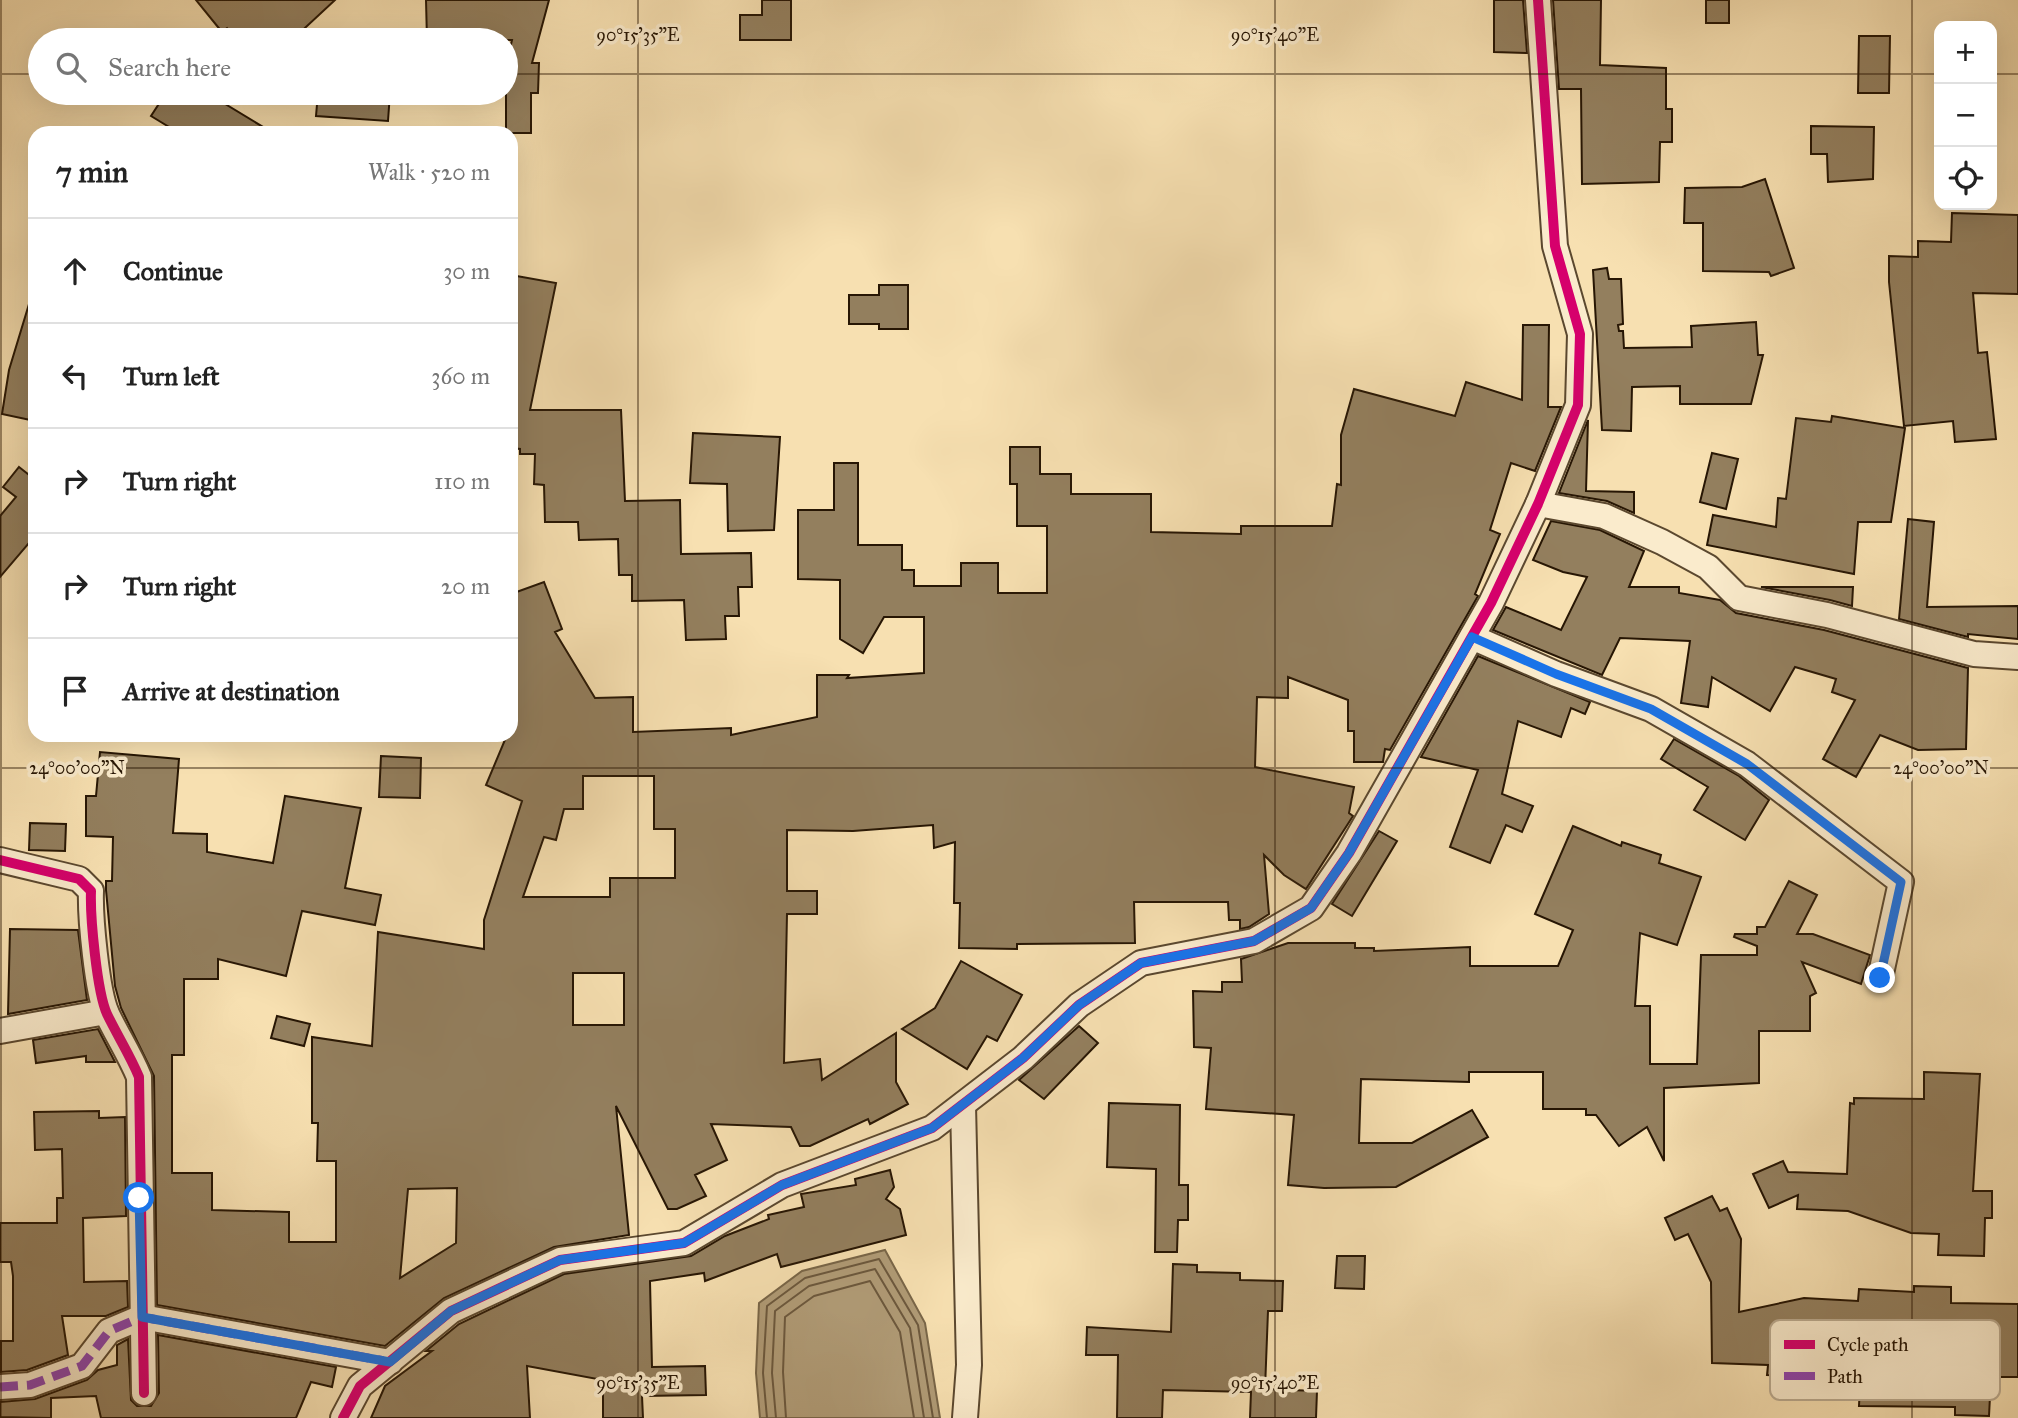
<!DOCTYPE html>
<meta charset="utf-8">
<style>
:root{--surface:#fff;--page:#f6f6f6;--text:#222;--muted:#767676;--line:#e0e0e0}
body{margin:0;font-family:"IM FELL Great Primer",serif;background:var(--page);color:var(--text)}
.controls{position:absolute;right:21px;top:21px;display:grid;overflow:hidden;border-radius:14px;box-shadow:0 7px 28px #0002}
.controls button{width:63px;height:63px;display:grid;place-items:center;padding:0;border:0;border-bottom:2px solid var(--line);background:var(--surface);color:var(--text);font:35px sans-serif}
.stop{position:absolute;width:21px;height:21px;margin:-16px;border:5px solid #1a73e8;border-radius:50%;background:#fff}
.stop.end{background:#1a73e8;border-color:#fff;box-shadow:0 2px 7px #0008}
.list{margin:0;padding:0;list-style:none}
h2{display:flex;justify-content:space-between;align-items:center;height:91px;margin:0;padding:0 28px;font-size:30px}
h2 small{font-size:23px;font-weight:400;color:var(--muted)}
.list li{display:grid;grid-template-columns:46px 1fr auto;gap:21px;align-items:center;box-sizing:border-box;height:105px;padding:0 28px;border-top:2px solid var(--line)}
.list b{display:block;font-size:26px;white-space:nowrap}
.list em{font-size:23px;font-style:normal;color:var(--muted)}
.icon{flex:none;width:38px;height:38px;fill:none;stroke:currentColor;stroke-width:2;stroke-linecap:round;stroke-linejoin:round}
.map{position:relative;flex:none;width:2018px;height:1418px;overflow:hidden}
.search{position:absolute;background:var(--surface);box-shadow:0 7px 28px #0002;left:28px;top:28px;width:490px;height:77px;display:flex;align-items:center;gap:18px;box-sizing:border-box;padding:0 24px;border-radius:38px;color:var(--muted);font-size:26px}
.panel{position:absolute;background:var(--surface);box-shadow:0 7px 28px #0002;left:28px;top:126px;width:490px;height:616px;border-radius:21px}
.map>svg:first-child{display:block}
</style>
<div class="map">
<svg width="2018" height="1418" viewBox="0 0 2018 1418">
<rect width="100%" height="100%" fill="#f7e0b1"/>
<filter id="stains"><feTurbulence type="fractalNoise" baseFrequency=".00286" numOctaves="4"/><feColorMatrix values="0 0 0 0 .2 0 0 0 0 .09 0 0 0 0 .02 0 0 0 .5 -.17"/></filter>
<radialGradient id="worn" r=".72"><stop offset=".6" stop-color="#630" stop-opacity="0"/><stop offset="1" stop-color="#630" stop-opacity=".3"/></radialGradient>
<!-- water -->
<polygon fill="#b09b76" stroke="#796648" stroke-width="2" points="885,1250 925,1323 940,1418 760,1418 756,1373 759,1303 802,1271"/>
<g fill="none" stroke-linecap="round" stroke-linejoin="round">
<!-- shore -->
<g stroke="#6c583d" stroke-width="2">
<polyline points="767,1418 763,1373 767,1306 805,1278 879,1259 918,1325 933,1418"/>
<polyline points="776,1418 772,1373 775,1311 809,1286 875,1269 910,1328 924,1418"/>
<polyline points="786,1418 783,1372 785,1317 814,1296 870,1281 900,1332 914,1418"/>
</g>
</g>
<!-- building -->
<g fill="#937f5e" stroke="#271604" stroke-width="2" fill-rule="evenodd">
<polygon points="196,0 335,0 292,40 238,40 227,28 222,32"/>
<polygon points="426,0 549,0 532,63 539,63 538,93 531,93 531,133 506,133 506,65 512,40 427,40"/>
<polygon points="762,0 791,0 791,40 740,40 740,15 762,15"/>
<polygon points="1494,0 1523,0 1527,53 1494,52"/>
<polygon points="1553,0 1601,0 1600,65 1666,68 1666,109 1672,109 1672,142 1660,142 1659,182 1582,184 1581,89 1559,89"/>
<rect x="1706" y="0" width="23" height="23"/>
<polygon points="1859,36 1890,36 1889,93 1858,93"/>
<polygon points="166,93 207,93 273,133 179,133 151,116"/>
<polygon points="318,93 390,93 388,121 316,116"/>
<polygon points="1811,126 1874,127 1873,179 1828,182 1827,154 1811,154"/>
<polygon points="1765,179 1794,268 1771,276 1769,272 1703,271 1703,223 1684,223 1685,188 1742,187"/>
<polygon points="1952,213 2018,215 2018,294 1973,293 1978,353 1987,352 1996,439 1955,442 1953,421 1904,426 1889,282 1889,256 1918,257 1918,241 1951,242"/>
<polygon points="1607,268 1609,279 1621,279 1623,324 1618,325 1619,331 1623,331 1624,348 1692,347 1691,326 1756,322 1758,355 1763,355 1751,404 1680,404 1680,386 1632,387 1631,431 1602,430 1593,270"/>
<polygon points="511,275 556,283 530,410 621,410 625,501 680,500 681,554 751,553 752,587 738,587 739,616 725,616 726,639 686,640 684,600 632,601 632,575 619,575 618,539 579,540 578,522 545,522 544,485 534,484 535,454 520,454 520,449 511,448"/>
<polygon points="879,285 908,285 908,329 879,329 879,324 849,324 849,295 879,295"/>
<polygon points="29,304 35,304 35,421 2,414 9,370"/>
<path d="M1523 325H1549L1548 407H1561L1535 471 1511 463 1490 530 1500 534 1475 594 1478 596 1390 750 1385 749 1383 762H1354V731H1348V700L1288 677V698L1257 697 1255 767 1354 787 1349 813 1353 816 1306 889 1284 875 1264 855 1269 914 1249 927 1240 929V920H1229L1228 902H1134L1135 943 1017 944V949L959 948 960 903H954L955 842 934 848 933 825 853 831 787 830V891H817V914H787L784 1063 820 1059 822 1080 896 1033V1082L908 1104 870 1124 868 1119 810 1146H800L791 1127 711 1124 727 1160 695 1175 706 1196 677 1209H668L616 1106 629 1235 554 1247 444 1298 385 1346 157 1305 154 1076 121 1008 115 986 106 890V881H112L113 837 86 836V796H96L100 752 179 759 173 833 207 834V852L273 863 285 796 361 808 345 888 381 895 375 925 302 911 286 976 218 959V979H184V1055H172V1173H212V1210L289 1212V1242H336V1161H317L318 1123H312V1037L372 1046 378 932 484 949V920L522 801 486 785 507 735H511V594L544 582 562 629 555 632 595 698 633 697V732L731 728V735L817 717V675H849L847 678 924 673V617H884L863 653 840 639V580L798 579V510H834V463H858V545H902V570H914V586H961V563H998V593H1047V526H1017V484H1010V447H1040V474H1071V494H1151V532L1241 534V526H1332L1337 484 1341 485V435L1354 389 1455 416 1466 382 1522 400ZM583 776H654V829H675V878H610V897H523L544 837 556 840 564 809H583ZM573 973H624V1025H573ZM457 1188 456 1243 400 1278 408 1189Z"/>
<polygon points="1832,416 1905,428 1891,522 1858,522 1854,574 1707,545 1713,515 1776,527 1778,498 1786,499 1796,418 1831,422"/>
<polygon points="1588,420 1586,491 1634,492 1634,513 1607,501 1559,493"/>
<polygon points="693,433 780,437 774,530 728,531 727,484 690,483"/>
<polygon points="1712,453 1738,459 1726,509 1700,502"/>
<polygon points="19,467 33,478 35,475 35,536 0,577 0,516 16,497 3,487"/>
<polygon points="1908,519 1934,522 1927,607 2018,606 2018,639 1968,634 1968,637 1899,619"/>
<polygon points="1551,521 1600,530 1644,551 1629,587 1679,587 1679,593 1720,600 1736,613 1824,630 1968,668 1966,749 1918,750 1880,735 1856,777 1823,759 1855,700 1832,692 1836,679 1795,667 1770,711 1712,677 1708,707 1681,703 1690,641 1620,638 1602,675 1493,630 1506,607 1561,630 1587,577 1563,572 1533,560"/>
<polygon points="1761,587 1853,587 1852,606 1830,600"/>
<polygon points="1478,656 1590,702 1585,714 1571,708 1561,737 1518,721 1502,794 1533,806 1522,832 1506,825 1490,863 1450,847 1478,770 1421,757"/>
<polygon points="1674,739 1739,776 1769,800 1745,840 1694,810 1708,787 1661,759"/>
<polygon points="381,756 421,758 420,798 379,797"/>
<polygon points="30,823 66,824 65,851 29,850"/>
<polygon points="1573,826 1621,846 1622,842 1661,855 1659,863 1701,877 1677,945 1640,933 1635,1006 1650,1006 1650,1064 1697,1064 1701,955 1757,955 1757,946 1734,937 1735,934 1757,934 1757,927 1765,927 1789,881 1817,895 1797,934 1813,934 1870,955 1861,984 1802,962 1816,993 1810,996 1810,1031 1759,1031 1759,1083 1664,1088 1664,1161 1647,1127 1619,1146 1596,1115 1586,1115 1586,1109 1543,1109 1543,1072 1469,1072 1469,1082 1361,1079 1359,1143 1412,1143 1472,1110 1488,1137 1396,1187 1324,1188 1288,1185 1294,1115 1206,1109 1211,1048 1194,1047 1193,991 1222,992 1222,982 1242,982 1241,959 1288,943 1355,943 1355,948 1374,948 1374,951 1470,947 1470,966 1558,966 1573,930 1535,914"/>
<polygon points="1379,831 1397,841 1352,916 1332,904"/>
<polygon points="10,929 78,930 87,1000 8,1014"/>
<polygon points="961,961 1022,995 997,1041 987,1036 967,1069 902,1029 935,1008"/>
<polygon points="277,1016 310,1024 304,1046 271,1038"/>
<polygon points="1079,1026 1098,1043 1044,1099 1019,1080"/>
<polygon points="98,1029 115,1062 86,1062 86,1056 36,1063 33,1040"/>
<polygon points="1924,1072 1980,1074 1973,1191 1992,1191 1992,1218 1985,1218 1984,1256 1938,1255 1939,1234 1911,1233 1848,1211 1797,1209 1798,1195 1769,1208 1753,1174 1783,1161 1788,1172 1847,1174 1850,1103 1854,1104 1854,1098 1924,1099"/>
<polygon points="1109,1103 1180,1105 1179,1185 1188,1185 1188,1220 1178,1220 1177,1252 1155,1252 1156,1169 1107,1167"/>
<polygon points="99,1111 99,1118 125,1117 126,1216 83,1218 84,1282 127,1281 128,1307 106,1316 62,1316 68,1355 27,1370 1,1372 1,1341 13,1341 13,1276 11,1262 0,1262 0,1223 57,1223 57,1198 63,1198 62,1149 35,1150 34,1112"/>
<polygon points="890,1170 894,1187 886,1199 900,1209 906,1235 781,1267 777,1254 705,1281 704,1273 650,1281 652,1367 705,1366 706,1395 642,1396 643,1418 603,1418 603,1380 527,1366 530,1418 371,1418 385,1386 432,1351 426,1351 459,1324 564,1274 691,1256 725,1236 769,1219 768,1215 804,1207 801,1194 856,1185 855,1179"/>
<polygon points="1712,1196 1720,1211 1727,1208 1741,1239 1739,1312 1804,1298 1858,1301 1859,1289 1914,1292 1914,1286 1951,1287 1951,1303 2018,1304 2018,1377 1991,1377 1989,1416 1955,1415 1955,1407 1859,1406 1862,1343 1857,1343 1857,1338 1805,1337 1806,1343 1798,1345 1797,1376 1767,1375 1768,1365 1712,1363 1711,1282 1688,1234 1675,1240 1665,1218"/>
<polygon points="1337,1256 1365,1256 1364,1289 1335,1288"/>
<polygon points="1173,1264 1197,1265 1197,1272 1240,1273 1240,1280 1283,1281 1282,1311 1268,1311 1265,1389 1317,1391 1316,1418 1250,1418 1251,1392 1163,1390 1162,1418 1117,1418 1118,1355 1086,1355 1087,1327 1171,1332"/>
<polygon points="158,1335 336,1367 332,1387 311,1382 296,1418 101,1418 96,1396 51,1398 51,1418 0,1417 0,1402 35,1399 87,1380 98,1370 117,1365 117,1345 128,1339 131,1400 137,1406 151,1406 159,1393"/>
</g>
<g fill="none" stroke-linecap="round" stroke-linejoin="round">
<defs>
<g id="street">
<polyline points="1538,504 1604,516 1662,542 1708,567 1739,598 1827,615 1974,654 2018,657"/>
<polyline points="1472,637 1556,674 1651,709 1747,764 1901,882 1880,978"/>
<path d="M0 860 79 879 91 891C90 917 97 992 107 1014 117 1035 130 1055 139 1077L144 1393"/>
<polyline points="0,1031 106,1012"/>
<polyline points="963,1105 969,1365 965,1418"/>
<polyline points="0,1387 30,1385 82,1366 109,1331 142,1317 390,1362"/>
<polyline points="343,1418 360,1386 451,1311 560,1260 684,1243 782,1185 932,1128 1023,1058 1079,1005 1141,963 1254,941 1311,908 1349,853 1491,603 1538,504 1578,405 1580,334 1555,246 1538,0"/>
</g>
</defs>
<!-- street casing -->
<use href="#street" stroke="#5b482f" stroke-width="28"/>
<!-- street -->
<use href="#street" stroke="#faebcc" stroke-width="24"/>
<!-- quiet -->
<polyline stroke="#8e44ad" stroke-width="9" stroke-dasharray="18 9" stroke-linecap="butt" points="0,1387 30,1385 82,1366 109,1331 142,1317 390,1362"/>
<defs>
<g id="cycleway">
<path d="M0 860 79 879 91 891C90 917 97 992 107 1014 117 1035 130 1055 139 1077L144 1393"/>
<polyline points="343,1418 360,1386 451,1311 560,1260 684,1243 782,1185 932,1128 1023,1058 1079,1005 1141,963 1254,941 1311,908 1349,853 1491,603 1538,504 1578,405 1580,334 1555,246 1538,0"/>
</g>
</defs>
<!-- cycleway casing -->
<use href="#cycleway" stroke="#faebcc" stroke-width="15"/>
<!-- cycleway -->
<use href="#cycleway" stroke="#d6006c" stroke-width="10"/>
</g>
<g fill="none" stroke-linecap="round" stroke-linejoin="round">
<!-- route -->
<polyline stroke="#1a73e8" stroke-width="9" points="139,1198 142,1317 390,1362 451,1311 560,1260 684,1243 782,1185 932,1128 1023,1058 1079,1005 1141,963 1254,941 1311,908 1349,853 1472,637 1556,674 1651,709 1747,764 1901,882 1880,978"/>
</g>
<!-- ticks -->
<path fill="none" stroke="#271604" stroke-width="2" stroke-opacity="0.45" d="M1 0V1418M638 0V1418M1275 0V1418M1912 0V1418M0 74H40M506 74H1939M1992 74H2018M0 768H2018"/>
<!-- legend -->
<rect x="1770" y="1320" width="230" height="80" rx="10" fill="#faebcc" stroke="#bbab90" stroke-width="2"/>
<rect x="1784" y="1340" width="31" height="9" fill="#d6006c"/>
<rect x="1784" y="1372" width="31" height="8" fill="#8e44ad"/>
<g font-size="19" fill="#271604">
<text x="1827" y="1351">Cycle path</text>
<text x="1827" y="1383">Path</text>
</g>
<g font-size="18" text-anchor="middle" fill="#271604" stroke="#faebcc" stroke-width="7" stroke-linejoin="round" paint-order="stroke">
<text x="638" y="41">90°15'35"E</text>
<text x="1275" y="41">90°15'40"E</text>
<text x="77" y="774">24°00'00"N</text>
<text x="1941" y="774">24°00'00"N</text>
<text x="638" y="1389">90°15'35"E</text>
<text x="1275" y="1389">90°15'40"E</text>
</g>
<rect width="100%" height="100%" filter="url(#stains)"/>
<rect width="100%" height="100%" fill="url(#worn)"/>
</svg>
<div class="controls">
<button>+</button>
<button>−</button>
<button><svg class="icon" aria-label="locate" viewBox="0 0 24 24"><circle cx="12" cy="12" r="6"/><path d="M12 2v4M12 18v4M2 12h4M18 12h4"/></svg></button>
</div>
<div class="stop" style="left:139px;top:1198px"></div>
<div class="stop end" style="left:1880px;top:978px"></div>
<div class="search"><svg class="icon" aria-label="search" viewBox="0 0 24 24"><circle cx="10" cy="10" r="6"/><path d="M15 15l6 6"/></svg>Search here</div>
<section class="panel">
<h2>7 min<small>Walk · 520 m</small></h2>
<ul class="list">
<li><svg class="icon" aria-label="ahead" viewBox="0 0 24 24"><path d="M12 20V5M6 11l6-6 6 6"/></svg><div><b>Continue</b></div><em>30 m</em></li>
<li><svg class="icon" aria-label="left" viewBox="0 0 24 24"><path d="M17 20v-9H6M10 6l-5 5 5 5"/></svg><div><b>Turn left</b></div><em>360 m</em></li>
<li><svg class="icon" aria-label="right" viewBox="0 0 24 24"><path d="M7 20v-9h11M14 6l5 5-5 5"/></svg><div><b>Turn right</b></div><em>110 m</em></li>
<li><svg class="icon" aria-label="right" viewBox="0 0 24 24"><path d="M7 20v-9h11M14 6l5 5-5 5"/></svg><div><b>Turn right</b></div><em>20 m</em></li>
<li><svg class="icon" aria-label="arrive" viewBox="0 0 24 24"><path d="M6 21V4h12l-3 4 3 4H6"/></svg><div><b>Arrive at destination</b></div></li>
</ul>
</section>
</div>
